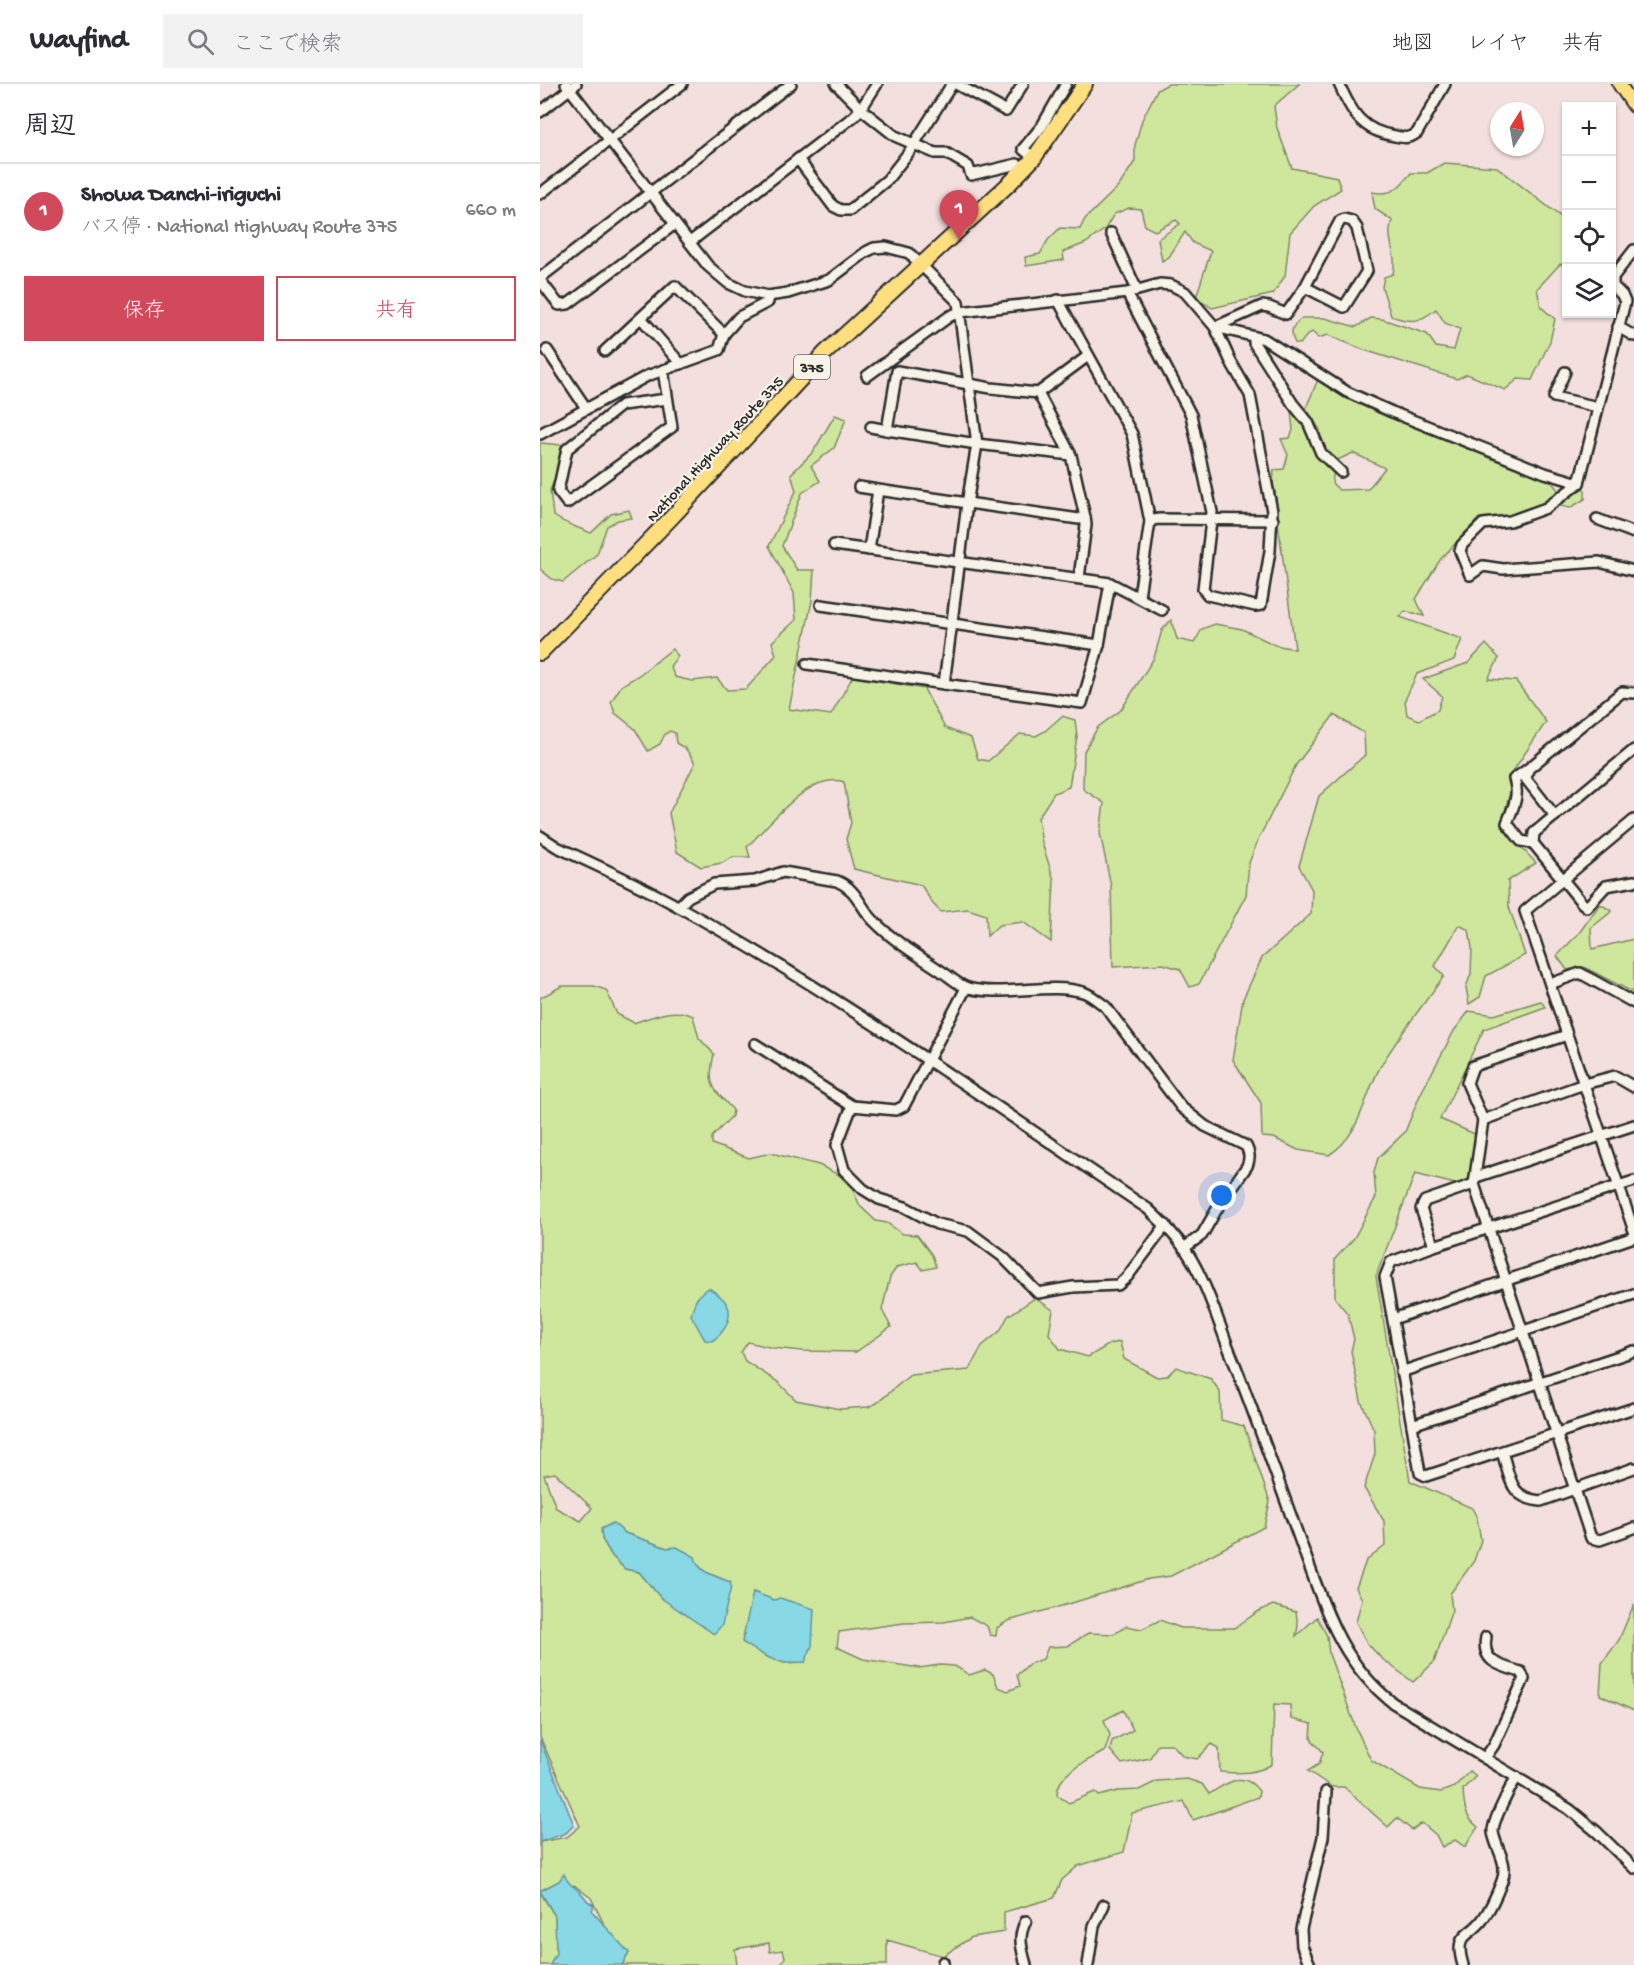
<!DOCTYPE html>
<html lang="ja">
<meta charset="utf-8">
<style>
:root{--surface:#fff;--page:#f2f2f3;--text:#2b2b33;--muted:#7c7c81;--line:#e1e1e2;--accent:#d1495b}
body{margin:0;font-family:"Gochi Hand","Klee One",sans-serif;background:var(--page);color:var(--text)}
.controls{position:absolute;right:18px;top:18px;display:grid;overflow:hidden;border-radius:0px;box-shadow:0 2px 4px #0004}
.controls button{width:54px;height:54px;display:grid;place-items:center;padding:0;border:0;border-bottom:2px solid var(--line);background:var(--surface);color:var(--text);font:30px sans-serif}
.compass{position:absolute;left:950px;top:18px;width:54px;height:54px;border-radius:50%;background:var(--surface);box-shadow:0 2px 4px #0004;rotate:11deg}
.you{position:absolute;left:682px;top:1112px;width:21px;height:21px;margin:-15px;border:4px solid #fff;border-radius:50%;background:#1a73e8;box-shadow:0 0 0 9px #1a73e833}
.badge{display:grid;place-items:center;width:39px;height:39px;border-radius:50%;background:var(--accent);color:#fff;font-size:20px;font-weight:700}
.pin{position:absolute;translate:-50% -50px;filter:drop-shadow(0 2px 3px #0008)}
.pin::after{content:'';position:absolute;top:32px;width:21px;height:18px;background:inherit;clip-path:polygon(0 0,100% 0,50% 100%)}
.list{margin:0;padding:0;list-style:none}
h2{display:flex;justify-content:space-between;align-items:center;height:78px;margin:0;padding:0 24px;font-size:26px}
h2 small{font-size:20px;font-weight:400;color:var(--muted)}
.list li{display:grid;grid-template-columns:39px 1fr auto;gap:18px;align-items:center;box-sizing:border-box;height:96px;padding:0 24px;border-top:2px solid var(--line)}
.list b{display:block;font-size:22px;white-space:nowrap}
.list p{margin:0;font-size:20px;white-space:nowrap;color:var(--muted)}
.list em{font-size:20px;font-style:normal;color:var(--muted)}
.actions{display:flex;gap:12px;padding:18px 24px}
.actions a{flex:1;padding:14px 0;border:2px solid var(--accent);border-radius:0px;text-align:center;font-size:21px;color:var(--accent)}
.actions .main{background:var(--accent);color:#fff}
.icon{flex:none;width:33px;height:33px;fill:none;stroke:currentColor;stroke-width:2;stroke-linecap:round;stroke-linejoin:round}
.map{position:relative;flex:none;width:1094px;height:1881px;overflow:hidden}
header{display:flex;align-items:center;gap:36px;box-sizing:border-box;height:84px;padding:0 30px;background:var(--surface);border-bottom:2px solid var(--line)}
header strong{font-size:28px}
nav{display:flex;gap:33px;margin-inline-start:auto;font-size:21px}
.search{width:420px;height:54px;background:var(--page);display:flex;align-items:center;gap:15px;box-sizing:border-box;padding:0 21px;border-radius:0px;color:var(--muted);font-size:22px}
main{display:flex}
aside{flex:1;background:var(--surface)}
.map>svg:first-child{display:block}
</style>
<header>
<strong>Wayfind</strong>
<div class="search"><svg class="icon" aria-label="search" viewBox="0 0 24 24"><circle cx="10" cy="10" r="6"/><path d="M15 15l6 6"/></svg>ここで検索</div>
<nav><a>地図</a><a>レイヤ</a><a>共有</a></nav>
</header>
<main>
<aside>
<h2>周辺<small></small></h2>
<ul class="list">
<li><span class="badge">1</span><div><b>Showa Danchi-iriguchi</b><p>バス停 · National Highway Route 375</p></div><em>660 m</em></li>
</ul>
<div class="actions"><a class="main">保存</a><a>共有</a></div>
</aside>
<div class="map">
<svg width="1094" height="1881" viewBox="0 0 1094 1881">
<rect width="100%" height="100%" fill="#f3e0de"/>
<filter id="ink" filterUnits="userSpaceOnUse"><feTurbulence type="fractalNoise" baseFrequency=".0167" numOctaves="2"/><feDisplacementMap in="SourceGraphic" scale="12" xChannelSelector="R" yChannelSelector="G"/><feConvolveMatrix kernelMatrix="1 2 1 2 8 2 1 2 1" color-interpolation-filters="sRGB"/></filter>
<g filter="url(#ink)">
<!-- green -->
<g fill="#cfe79d" stroke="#7d8964" stroke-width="1.5" fill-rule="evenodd">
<polygon points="628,0 759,0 734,22 737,44 752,84 797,93 801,105 774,122 750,149 745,192 733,210 672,224 656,213 671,167 653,159 645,148 629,173 622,177 618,155 640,140 636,136 615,147 605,142 601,125 589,124 574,130 565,145 546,159 523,168 524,176 486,182 485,173 500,170 508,156 520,144 540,145 545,135 579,102 595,77 595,61 602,36 617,6"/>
<path d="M904 79 957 83 1020 132 1026 134V181L1020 180 997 205 1001 223 1015 235 1010 257 992 296 978 295 965 306 927 290 917 295 824 266 788 251 778 254 773 248 768 250 760 260 755 259C749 247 752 242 762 234H785L816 243 831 234 842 235 887 250 896 263 914 266 920 245 905 239 896 225C879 239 872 239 851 232L842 203 844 193 853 190C858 168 845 157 852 136L835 125 832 108C852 112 859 104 871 89H887Z"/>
<path d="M779 293 1009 395 1024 413 1039 400 1045 406V415L1030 424 1005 419 966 433 939 434 900 476 876 515 884 532 865 527 860 533 922 555 914 576 877 590 865 616 867 631 879 636 898 626 902 612 883 595 928 579 946 560 959 574 948 595 976 597 1006 638 969 693 970 708 961 742 996 779 968 797 969 823 985 871 946 892 940 913 929 920 926 903 931 890 932 864 929 846 919 841 895 882 904 892C883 921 860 950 842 980 823 1011 823 1049 789 1071L758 1066 734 1054 722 1053 721 1019 693 976 703 915 722 874 771 830 772 806 759 782 779 712 825 671 824 649 794 631 756 681 718 756 709 779 706 811 659 900 650 903 640 885 623 880 573 883 571 802 560 749 564 719 543 705 544 667 558 643 581 626 614 574 622 546 631 536 637 555 654 559 662 545 675 540 702 545 735 561 755 565 733 401 734 386 744 385 748 371 741 355 750 354 753 346 751 327 769 347 778 373 794 386 792 399 799 406 828 405 845 384 813 369 795 377 781 363 780 346 766 324Z"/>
<path d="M295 331 306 335 294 364 271 382 280 397 262 409 242 462 257 486H274L272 517 249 625 291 631 313 592 384 605 405 644 431 654 438 675 448 677 480 650 496 652 505 647 522 632 535 636 537 652 529 703 514 709 498 734 502 759 514 796 511 858 483 838 459 841 447 852 446 831 428 825 401 828 393 820 381 801 314 785 306 755 311 739 304 698C270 687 229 741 207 763L210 773H193L182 779 161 783 137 768 129 729 155 679 146 665 136 659 135 649 130 647 125 650 120 660 108 667 95 645 75 629 71 618 81 602 99 591 132 565 138 572 130 582 135 593 152 597 177 594 187 606 206 605 236 571 232 558 256 536 254 509 229 462 256 407 251 390 273 368Z"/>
<path d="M0 359 22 361 15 395 10 406 13 431C24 440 37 443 51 449L71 430 89 426 92 434 78 436 67 442 57 470 23 498 12 495 0 485Z"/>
<polygon points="1060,820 1072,827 1051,844 1052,865 1094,855 1094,909 1044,883 1027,886 1017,872 1039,849"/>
<path d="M22 902H54L66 906 77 930 94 939C114 932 134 923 153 932L159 954 174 970C167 1002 172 1003 193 1026L192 1032 172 1053V1060L209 1074 231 1069 279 1081 299 1091 312 1104 320 1122 336 1137 347 1139 363 1150 377 1151 392 1171 396 1183 383 1186 377 1178 357 1183 350 1193 342 1226 351 1243 316 1268 262 1267 233 1264 208 1258 201 1268 205 1277 238 1298 256 1316 300 1325 328 1323 337 1319 370 1291 429 1286 442 1262 460 1247 468 1232 495 1214 513 1226 509 1250 520 1265 548 1273 570 1260 580 1258 584 1275 617 1293 627 1292 636 1283 671 1295 680 1308 681 1336 704 1342 730 1418 724 1443 631 1492 609 1495 532 1519 468 1537 457 1544 456 1552 450 1551 447 1542 430 1533 404 1538 364 1539 299 1548 297 1563 323 1575 379 1584 400 1581 415 1582 429 1591 445 1586 453 1590 458 1603 468 1607 480 1602 477 1591 489 1580 503 1575 508 1563 528 1562 548 1549 574 1550 586 1542 602 1545 620 1536 641 1544H694L719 1527 733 1521 756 1528 758 1542 756 1552 777 1533 787 1552 789 1570 816 1644 831 1676 880 1705 901 1708 914 1703 930 1687 936 1692 923 1705C924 1722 924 1732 938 1743L925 1763 915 1756 902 1763 896 1751 882 1739 872 1746 857 1734 848 1743 804 1703H792L768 1687 779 1680 783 1668 771 1655 772 1640 751 1635 750 1621 734 1620 732 1680C715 1691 698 1689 680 1688L679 1664 672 1660 657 1675 643 1672 632 1660H618L610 1674 582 1680 570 1666 572 1657 593 1646 583 1626 564 1636 570 1651 565 1667C548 1677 517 1688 517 1711L529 1719 555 1708 559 1712 578 1707 599 1706 617 1697 647 1695 662 1700 669 1710C688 1699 703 1685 719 1707L718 1713 653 1736 644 1717 592 1729 584 1768 538 1782 522 1796 514 1814 464 1828V1848L432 1853 403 1872 347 1856V1881H241L245 1873 243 1866 230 1868 229 1859 195 1865 197 1881H82L89 1869 66 1844 51 1814 34 1801 32 1804 27 1797H19L0 1807V1758L27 1753 40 1742 0 1653V914ZM15 1389 52 1424 41 1437 16 1424 4 1391ZM73 1439 85 1449 127 1464 156 1480 163 1487 190 1498 121 1514 99 1488 85 1485 72 1472 62 1455ZM213 1508 234 1516 265 1578 244 1579 224 1572Z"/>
<polygon points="1001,917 1005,923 944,945 900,1035 937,1051 929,1097 915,1100 875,1090 836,1192 870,1397 932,1424 937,1434 941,1456 934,1477 910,1510 912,1526 894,1578 873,1598 841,1574 827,1559 816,1538 822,1515 816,1504 826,1477 845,1462 844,1437 824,1404 835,1370 834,1346 821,1317 811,1267 814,1255 808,1230 795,1214 795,1175 814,1154 836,1113 834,1088 838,1074 865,1048 880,1011 914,947 929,927 954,931"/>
<polygon points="1094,1520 1094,1627 1060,1611 1062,1579 1079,1556"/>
<polygon points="0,1808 15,1832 17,1868 10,1881 0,1881"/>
</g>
<!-- water -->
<g fill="#89d8e6" stroke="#63939b" stroke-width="1.5">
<path d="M169 1204C175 1208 183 1213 187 1220 194 1234 183 1250 172 1257L165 1256 151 1231C154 1219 157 1210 169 1204Z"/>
<path d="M73 1439 85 1449 127 1464 137 1463 155 1473C158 1489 176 1492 190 1498L191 1503 182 1541 174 1550 121 1514 99 1488 85 1485 72 1472 62 1455 61 1445Z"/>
<path d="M213 1508 234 1516 240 1514 274 1525 272 1562 265 1578C235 1580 227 1574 202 1558Z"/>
<polygon points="0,1656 34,1741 26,1749 0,1758"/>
<path d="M24 1790C30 1804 34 1801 42 1810 47 1815 46 1818 54 1821L52 1827 89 1869 82 1881H10L16 1869 15 1832 0 1807 19 1797Z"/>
</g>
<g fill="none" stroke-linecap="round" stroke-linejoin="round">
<defs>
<g id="minor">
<polyline points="26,0 168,182 188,199 205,207 228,212 248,209 289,196 326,168 334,164 346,163 369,169 418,218 437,360 427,420 404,600 542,619 559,561 570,499"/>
<polyline points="296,0 321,25 355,52 395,69 406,69 428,82 431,91 477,80 485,83"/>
<polyline points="416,0 466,27 483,0"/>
<path d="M799 0C812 29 822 47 855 52 864 54 869 55 877 49L905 0"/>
<polyline points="0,28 36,0"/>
<polyline points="494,74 483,65 502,42 526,0"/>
<polyline points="258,75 293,122 301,126 310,126 347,96 369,68 412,0"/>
<polyline points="0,110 142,0"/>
<polyline points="571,149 597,206"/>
<polyline points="150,158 313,33 321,25 337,0"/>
<polyline points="1094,166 1073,193 1073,202 1082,211 1085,218 1039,399 1006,424 970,437 943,440 922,461 920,467 930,491 943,482 963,485 1059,478 1094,487"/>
<polyline points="0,194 251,0"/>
<polyline points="0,196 19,221 28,220 135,140"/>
<polyline points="518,216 592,350 610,437 599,512"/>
<polyline points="101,234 141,280"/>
<polyline points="675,243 724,255 807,308 852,328 1005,389 1039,399"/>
<polyline points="675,243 722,222 729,223 746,230 765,203 800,137 804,135 812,137 817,144 827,187 804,223 765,203"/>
<polyline points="1078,243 1094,252"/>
<polyline points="184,250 199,233 228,218 228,212"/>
<polyline points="714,253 714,259 753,320 768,338 781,369 801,388"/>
<polyline points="7,266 46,324"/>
<polyline points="123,286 132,343 27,419 18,407 27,365 82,321 127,315"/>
<polyline points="1025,288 1014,313 1058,323"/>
<polyline points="327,292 410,232 420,228 587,209 620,200 631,201 645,208 675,243 691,278 710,311 732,427 730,467 721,521 715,522 668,511 663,505 672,428 651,331 587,209"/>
<polyline points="498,309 548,272"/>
<polyline points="331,343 347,346"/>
<polyline points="0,350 107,292 179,266 184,250 135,202 65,267"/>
<polyline points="531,371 437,360 347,346 357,287 451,304 498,309 531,371 545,433 546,441 539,494"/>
<polyline points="319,403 338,406"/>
<polyline points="1057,435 1094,449"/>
<polyline points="610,437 618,435 733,436"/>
<polyline points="294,461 570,499 622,526"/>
<polyline points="329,466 338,406 539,435 545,433"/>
<polyline points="281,521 559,561"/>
<polyline points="267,580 404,600"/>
<polyline points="1094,666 994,749 993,759 1042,819 1047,823 1066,802 1094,797"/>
<path d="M988 685 974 695C980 711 973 724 967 739L981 757 993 759"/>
<polyline points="1015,732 986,695 988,685 1082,608 1094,609"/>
<polyline points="1094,736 985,827 1094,1147"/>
<path d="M0 752 17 763C58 782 100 801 139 823 302 913 454 1021 608 1125 621 1137 634 1150 645 1165 664 1193 675 1228 687 1260 715 1330 740 1402 766 1473 787 1530 803 1580 853 1619L1029 1725 1057 1748 1094 1784"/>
<path d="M139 822 148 813 174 800 215 797 243 788 297 797C318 806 319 822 334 837 353 857 381 873 404 889 411 894 420 902 428 904 463 913 509 898 543 908 552 911 559 918 566 923L641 1023 665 1042 706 1062C710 1070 710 1075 707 1082L677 1125 662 1151 644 1164"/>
<polyline points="1010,900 1040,889 1094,919"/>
<polyline points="426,904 364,1022 356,1026 312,1022 297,1061 304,1086 323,1105 339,1115 365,1123 397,1140 428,1147 463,1173 498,1209 533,1203 578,1201 587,1193 626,1141"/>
<polyline points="1027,951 933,982 927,999 943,1036 934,1100 1051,1454 1060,1456 1094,1444"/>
<polyline points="215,960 312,1022"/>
<polyline points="943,1036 1044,1000 1075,992 1094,1003"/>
<polyline points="936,1093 1094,1041"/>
<polyline points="1094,1097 894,1162 851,1178 845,1193 872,1341 1094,1267"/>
<polyline points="894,1162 881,1125 885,1117 934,1100"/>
<polyline points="853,1235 1094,1153"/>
<polyline points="861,1288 1094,1210"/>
<polyline points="872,1341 880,1389 886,1392 1094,1324"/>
<path d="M962 1368C971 1395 969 1414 1001 1417L1094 1384"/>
<path d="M945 1674 954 1661 984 1595 981 1588C960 1582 941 1578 946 1553"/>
<polyline points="403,1878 403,1881"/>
<path d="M486 1881C482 1865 477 1853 486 1837"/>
<polyline points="548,1881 554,1842 564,1821"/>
<polyline points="770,1881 762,1862 761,1845 783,1753 786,1708"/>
<path d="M923 1881C913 1848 930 1854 943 1835 951 1824 957 1810 962 1797 969 1778 956 1766 953 1748 952 1738 971 1702 977 1693"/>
</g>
<polyline id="major" points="1079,0 1094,22"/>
<polyline id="highway" points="0,569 132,433 285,269 471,98 494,74 545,0"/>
</defs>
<!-- minor casing -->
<use href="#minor" stroke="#2b2b2b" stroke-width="14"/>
<!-- major casing -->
<use href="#major" stroke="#2b2b2b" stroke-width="16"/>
<!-- highway casing -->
<use href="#highway" stroke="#2b2b2b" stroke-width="18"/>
<!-- minor -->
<use href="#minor" stroke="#f7f3e8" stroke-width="9"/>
<!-- major -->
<use href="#major" stroke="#fedf80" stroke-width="12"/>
<!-- highway -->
<use href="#highway" stroke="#fedf80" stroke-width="14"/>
</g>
</g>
<g text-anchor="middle" stroke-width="4.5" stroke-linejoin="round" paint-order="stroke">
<!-- shield labels -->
<rect fill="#f7f3e8" stroke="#686764" stroke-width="1.5" x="254" y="271" width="36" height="24" rx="4.5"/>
<g font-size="15" font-weight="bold" fill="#2b2b2b">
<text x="272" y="288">375</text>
</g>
<!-- street labels -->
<g font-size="16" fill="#2b2b2b" stroke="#f7f3e8">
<text transform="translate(174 364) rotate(-47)" y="6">National Highway Route 375</text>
</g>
</g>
</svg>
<div class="controls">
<button>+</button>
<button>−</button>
<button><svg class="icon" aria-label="locate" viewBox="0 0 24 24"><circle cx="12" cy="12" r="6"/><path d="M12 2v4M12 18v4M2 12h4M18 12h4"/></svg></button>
<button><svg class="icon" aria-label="layers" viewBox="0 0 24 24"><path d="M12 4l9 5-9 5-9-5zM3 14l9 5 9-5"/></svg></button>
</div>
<svg class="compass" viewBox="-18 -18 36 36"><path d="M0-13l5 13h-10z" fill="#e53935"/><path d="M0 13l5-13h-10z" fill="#7c7c81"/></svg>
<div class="you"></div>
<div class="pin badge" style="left:419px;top:156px">1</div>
</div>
</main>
